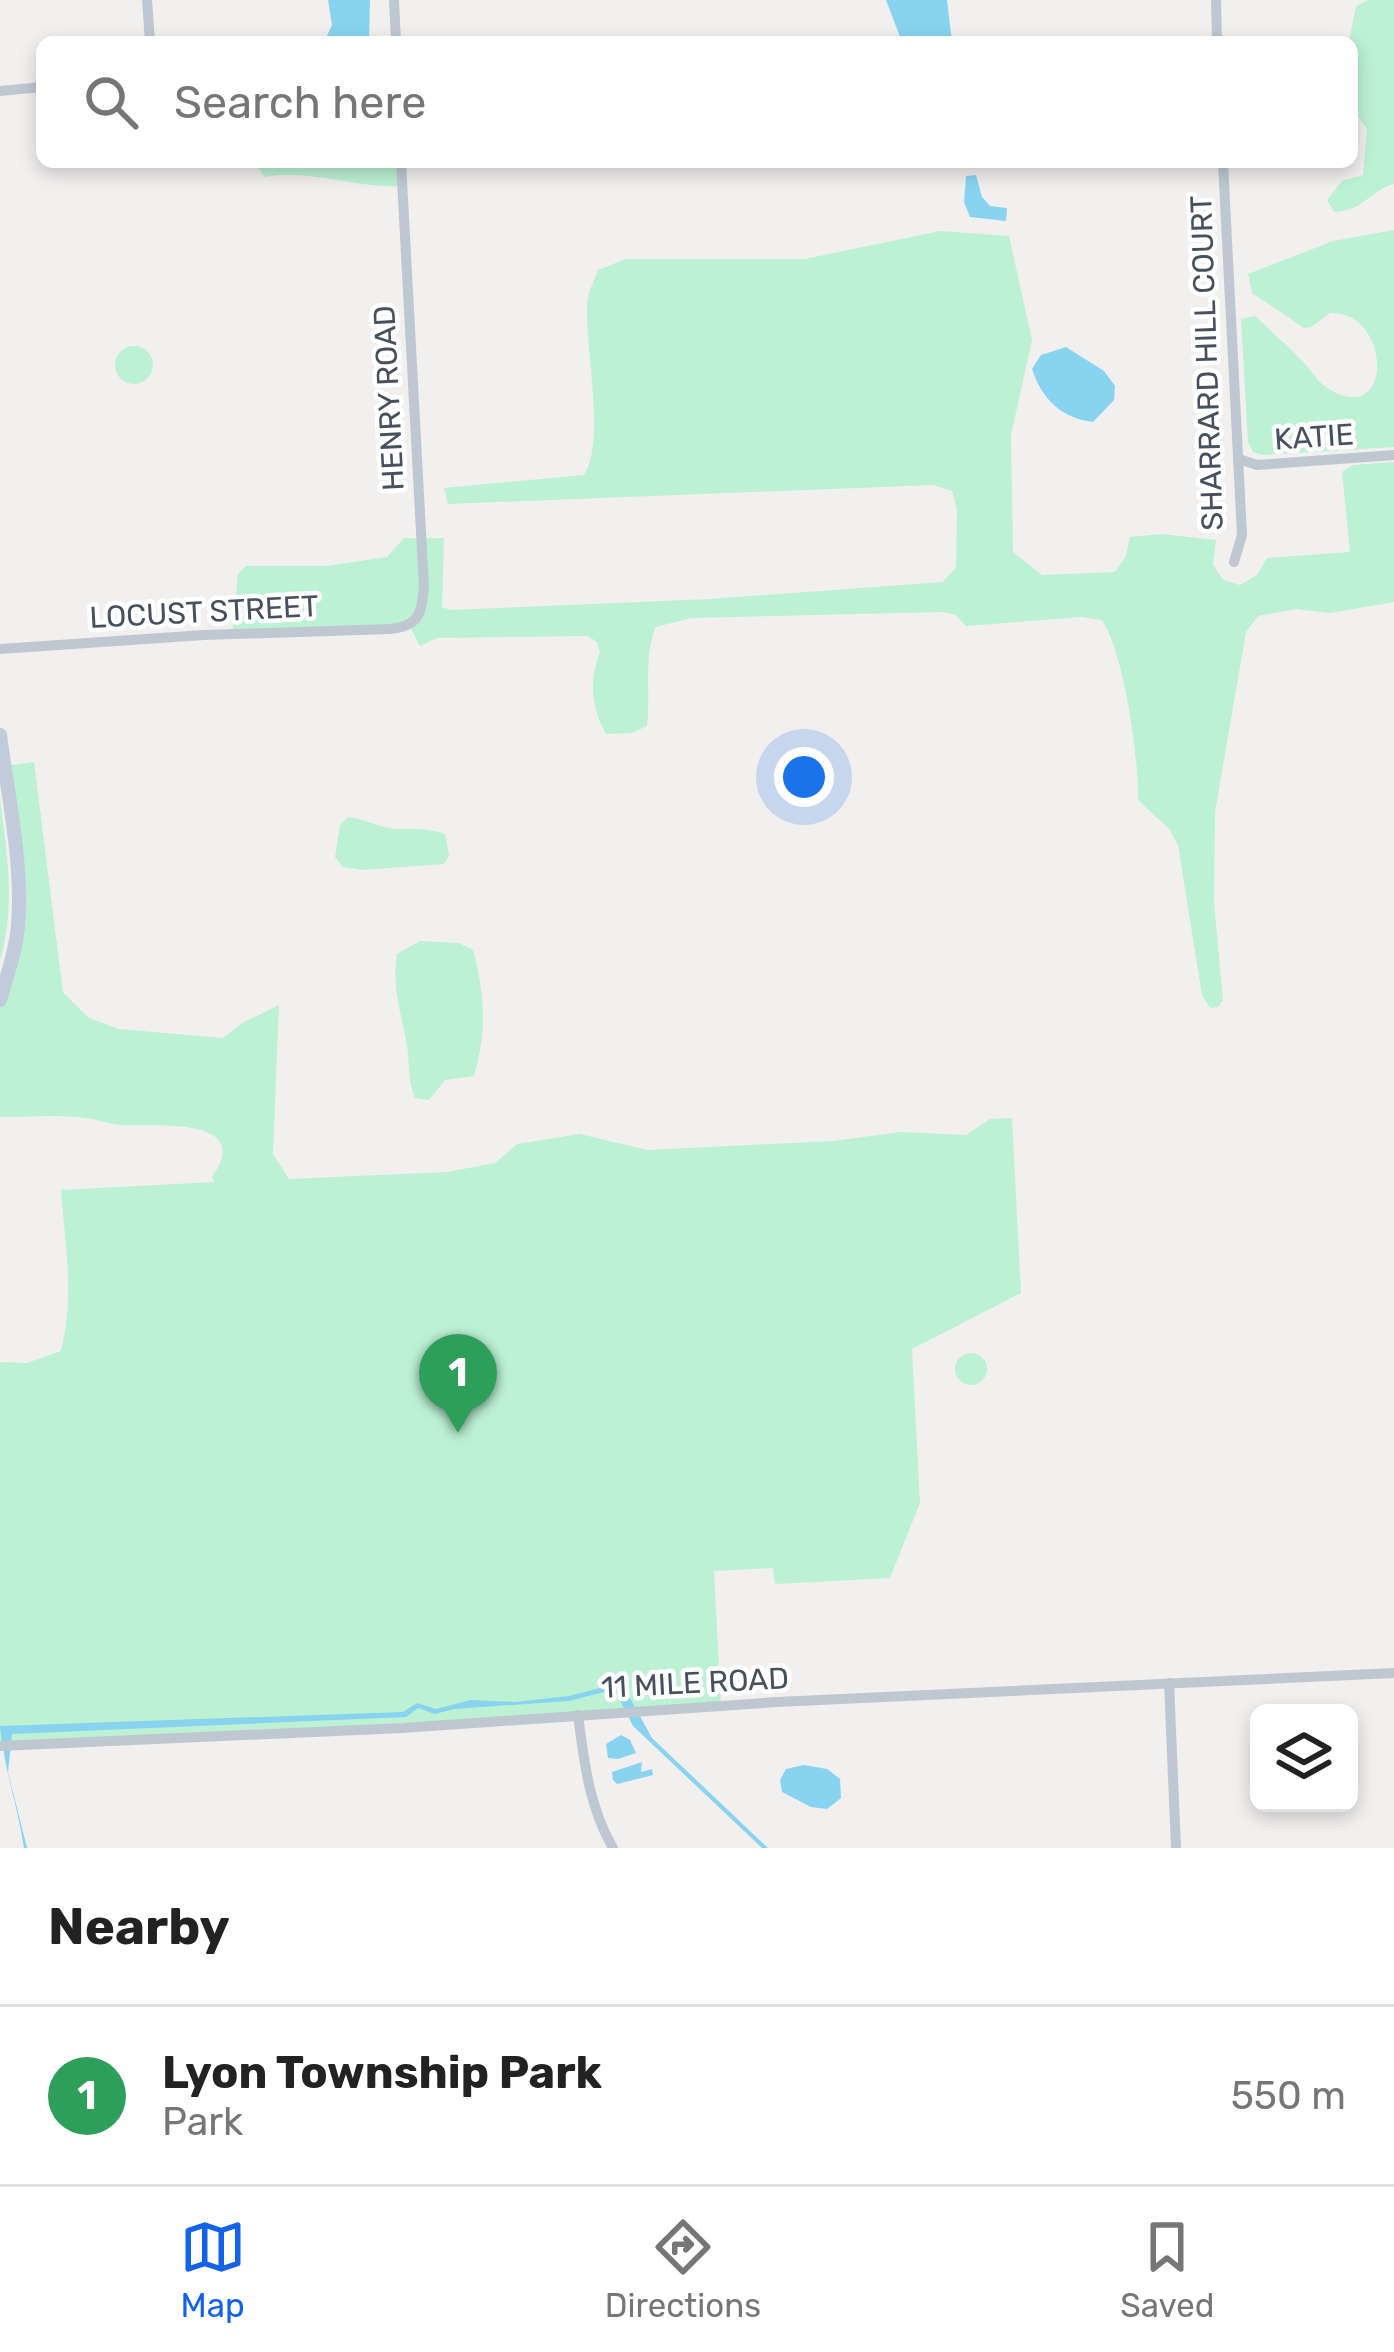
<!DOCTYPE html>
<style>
:root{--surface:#fff;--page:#f6f6f6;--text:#222;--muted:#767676;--line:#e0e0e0;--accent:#1362e7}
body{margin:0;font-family:Rubik,sans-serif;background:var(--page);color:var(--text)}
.controls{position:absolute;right:36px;bottom:36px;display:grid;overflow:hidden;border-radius:18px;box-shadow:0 6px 18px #0003}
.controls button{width:108px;height:108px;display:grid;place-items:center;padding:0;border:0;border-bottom:3px solid var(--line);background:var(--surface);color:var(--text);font:60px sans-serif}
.you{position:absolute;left:804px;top:777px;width:42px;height:42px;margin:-30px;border:9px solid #fff;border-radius:50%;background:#1a73e8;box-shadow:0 0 0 18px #1a73e833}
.badge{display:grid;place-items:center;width:78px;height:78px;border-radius:50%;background:var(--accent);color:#fff;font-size:39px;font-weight:700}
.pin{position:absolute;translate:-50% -99px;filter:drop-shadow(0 3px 6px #0008)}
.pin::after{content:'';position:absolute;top:63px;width:42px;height:36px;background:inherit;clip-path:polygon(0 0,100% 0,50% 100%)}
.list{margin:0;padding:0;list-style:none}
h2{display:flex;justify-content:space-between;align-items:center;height:156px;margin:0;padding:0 48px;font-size:51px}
h2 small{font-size:39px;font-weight:400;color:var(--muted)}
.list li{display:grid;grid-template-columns:78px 1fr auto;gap:36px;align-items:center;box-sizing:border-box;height:180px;padding:0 48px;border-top:3px solid var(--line)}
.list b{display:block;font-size:45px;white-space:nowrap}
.list p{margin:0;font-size:39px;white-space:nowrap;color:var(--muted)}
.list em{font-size:39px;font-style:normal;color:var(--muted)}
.icon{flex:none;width:66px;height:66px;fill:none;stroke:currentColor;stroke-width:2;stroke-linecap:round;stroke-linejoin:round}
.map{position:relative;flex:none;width:1394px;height:1848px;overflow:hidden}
.search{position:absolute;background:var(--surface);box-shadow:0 6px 18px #0003;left:36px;right:36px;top:36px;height:132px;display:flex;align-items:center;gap:30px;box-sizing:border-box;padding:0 42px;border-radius:18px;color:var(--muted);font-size:45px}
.sheet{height:336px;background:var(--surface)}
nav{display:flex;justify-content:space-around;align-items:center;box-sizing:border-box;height:168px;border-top:3px solid var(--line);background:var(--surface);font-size:33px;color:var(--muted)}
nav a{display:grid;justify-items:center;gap:6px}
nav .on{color:var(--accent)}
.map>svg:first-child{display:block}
</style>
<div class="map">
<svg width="1394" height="1848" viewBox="0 0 1394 1848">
<rect width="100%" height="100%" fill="#f2efef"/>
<!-- green -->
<g fill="#bcf1d4">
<path d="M1368 0H1394V184C1367 192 1366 210 1334 212L1327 200 1342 181 1363 175 1367 129 1357 115 1352 42H1349L1356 6Z"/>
<path d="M253 162H401L403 186C357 189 309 168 265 177Z"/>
<path d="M1394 230V447L1263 455 1253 452 1248 442 1241 319 1255 316C1271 332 1289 346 1304 363 1310 369 1316 379 1323 385 1394 436 1394 311 1330 313L1311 327 1304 328 1252 293 1248 274 1333 241Z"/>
<path d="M940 231 1009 236 1032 340 1011 435 1013 552 1042 575 1115 572 1126 556 1130 537 1162 534 1216 540 1213 565 1223 580 1240 585 1257 575 1267 558 1350 552 1342 472 1353 465 1394 462V602L1330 613 1296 609 1258 616 1246 632 1215 812 1214 902 1223 1000 1218 1007 1210 1008 1202 995 1178 845 1169 829 1138 800C1139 759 1124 653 1102 620L1081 617 966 626 956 615 943 612 691 618 656 627C643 655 651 695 647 726L632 733 606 734C592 708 588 680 600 653L597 642 588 636 437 638 420 646 410 627 232 634 238 574 246 566H327L387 557 404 538H444L442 607 450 610 710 599 943 582 956 567 957 510 952 491 933 485 448 504 444 488 584 475C606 442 585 348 587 306 587 294 594 281 598 270L626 259H805Z"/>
<circle cx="134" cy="365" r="19"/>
<path d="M34 762 63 992 89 1018 119 1029 223 1038 242 1023 279 1005 273 1154 289 1179 447 1172 495 1163 517 1144 580 1134 647 1150 833 1141 901 1132 966 1135 990 1119 1012 1118 1021 1293 912 1349 920 1503 890 1578 775 1584 773 1568 714 1571 721 1705 0 1746V1362L27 1363 61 1351C75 1295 65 1246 61 1190L214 1182 212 1177C256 1115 152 1127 121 1125 109 1124 97 1119 85 1118 57 1114 28 1117 0 1117V1000L18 928 4 766Z"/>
<path d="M0 799C7 854 16 906 0 960Z"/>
<path d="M348 817C365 819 381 828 396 829 415 829 427 828 445 834L449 855 444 864 362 870 343 867 335 857 340 825Z"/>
<path d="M420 941 459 943 473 950C485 995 487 1032 474 1076L445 1080 429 1100 415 1098C406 1073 411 1063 406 1041 400 1006 392 989 397 954Z"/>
<circle cx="971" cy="1369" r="16"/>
</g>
<!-- water -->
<g fill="#88d3ef">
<polygon points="328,0 370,0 369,42 324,42 332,25"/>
<polygon points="886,0 947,0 952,42 902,42"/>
<polygon points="976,175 982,197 990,206 1007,208 1006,221 970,217 964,202 966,176"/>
<path d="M1066 347 1104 371 1115 386 1114 400 1093 422C1061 418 1042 399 1032 369L1041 355Z"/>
<path d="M608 1686 627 1693 652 1738 768 1848H762L633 1726 618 1696 608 1691 569 1701 454 1709 435 1714 418 1708 406 1717 12 1734 8 1772 27 1848H24C18 1807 4 1768 0 1726L403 1712 417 1703 436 1709 471 1700 515 1702 569 1696Z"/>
<polygon points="621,1735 630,1740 636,1753 618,1759 608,1758 606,1744"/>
<polygon points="642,1762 641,1772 652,1769 653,1775 617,1784 613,1780 612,1772"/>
<polygon points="804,1765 827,1769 840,1779 841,1798 827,1809 811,1807 782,1792 780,1780 786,1769"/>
</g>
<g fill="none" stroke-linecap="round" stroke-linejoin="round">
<!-- street -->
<g stroke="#bfc8d1" stroke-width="10">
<polyline points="147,0 150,42"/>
<polyline points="394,0 396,42"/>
<polyline points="1216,0 1217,42"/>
<polyline points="0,91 42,87"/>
<polyline points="1223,162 1242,535 1234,562"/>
<polyline points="1239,459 1257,465 1394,455"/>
<path d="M0 649 204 635 390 629C419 626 421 615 424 587L401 162"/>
<polyline points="1169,1683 1176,1848"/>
<path d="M578 1715C584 1761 589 1807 613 1848"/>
<polyline points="0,1746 403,1728 777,1702 1394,1673"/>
</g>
<!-- secondary -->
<path stroke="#c1cbd9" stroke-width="14" d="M0 735C8 797 23 862 18 926 16 950 7 976 0 1000"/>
</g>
<g text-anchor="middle" stroke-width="9" stroke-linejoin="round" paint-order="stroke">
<!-- street labels -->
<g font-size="30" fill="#46515d" stroke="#fff">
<text transform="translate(1207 363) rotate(-92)" y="10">SHARRARD HILL COURT</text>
<text transform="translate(389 398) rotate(-93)" y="10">HENRY ROAD</text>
<text transform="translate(1314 437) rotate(-4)" y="10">KATIE</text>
<text transform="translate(204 612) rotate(-3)" y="10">LOCUST STREET</text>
<text transform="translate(695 1683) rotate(-3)" y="10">11 MILE ROAD</text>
</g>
</g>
</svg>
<div class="controls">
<button><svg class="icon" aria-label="layers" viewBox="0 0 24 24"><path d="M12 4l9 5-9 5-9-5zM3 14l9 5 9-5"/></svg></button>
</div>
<div class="you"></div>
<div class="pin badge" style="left:458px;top:1433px;background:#2e9e5b">1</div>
<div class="search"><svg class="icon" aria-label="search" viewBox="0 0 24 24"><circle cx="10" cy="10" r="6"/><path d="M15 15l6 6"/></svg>Search here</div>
</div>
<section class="sheet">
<h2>Nearby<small></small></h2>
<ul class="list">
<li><span class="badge" style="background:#2e9e5b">1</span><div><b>Lyon Township Park</b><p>Park</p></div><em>550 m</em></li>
</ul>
</section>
<nav>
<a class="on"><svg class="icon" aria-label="map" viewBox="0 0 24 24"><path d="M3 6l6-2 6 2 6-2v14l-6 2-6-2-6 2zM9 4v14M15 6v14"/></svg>Map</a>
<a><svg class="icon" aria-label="directions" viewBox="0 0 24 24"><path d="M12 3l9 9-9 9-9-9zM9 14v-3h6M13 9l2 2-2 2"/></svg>Directions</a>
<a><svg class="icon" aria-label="saved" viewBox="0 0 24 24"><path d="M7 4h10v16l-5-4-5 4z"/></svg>Saved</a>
</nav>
